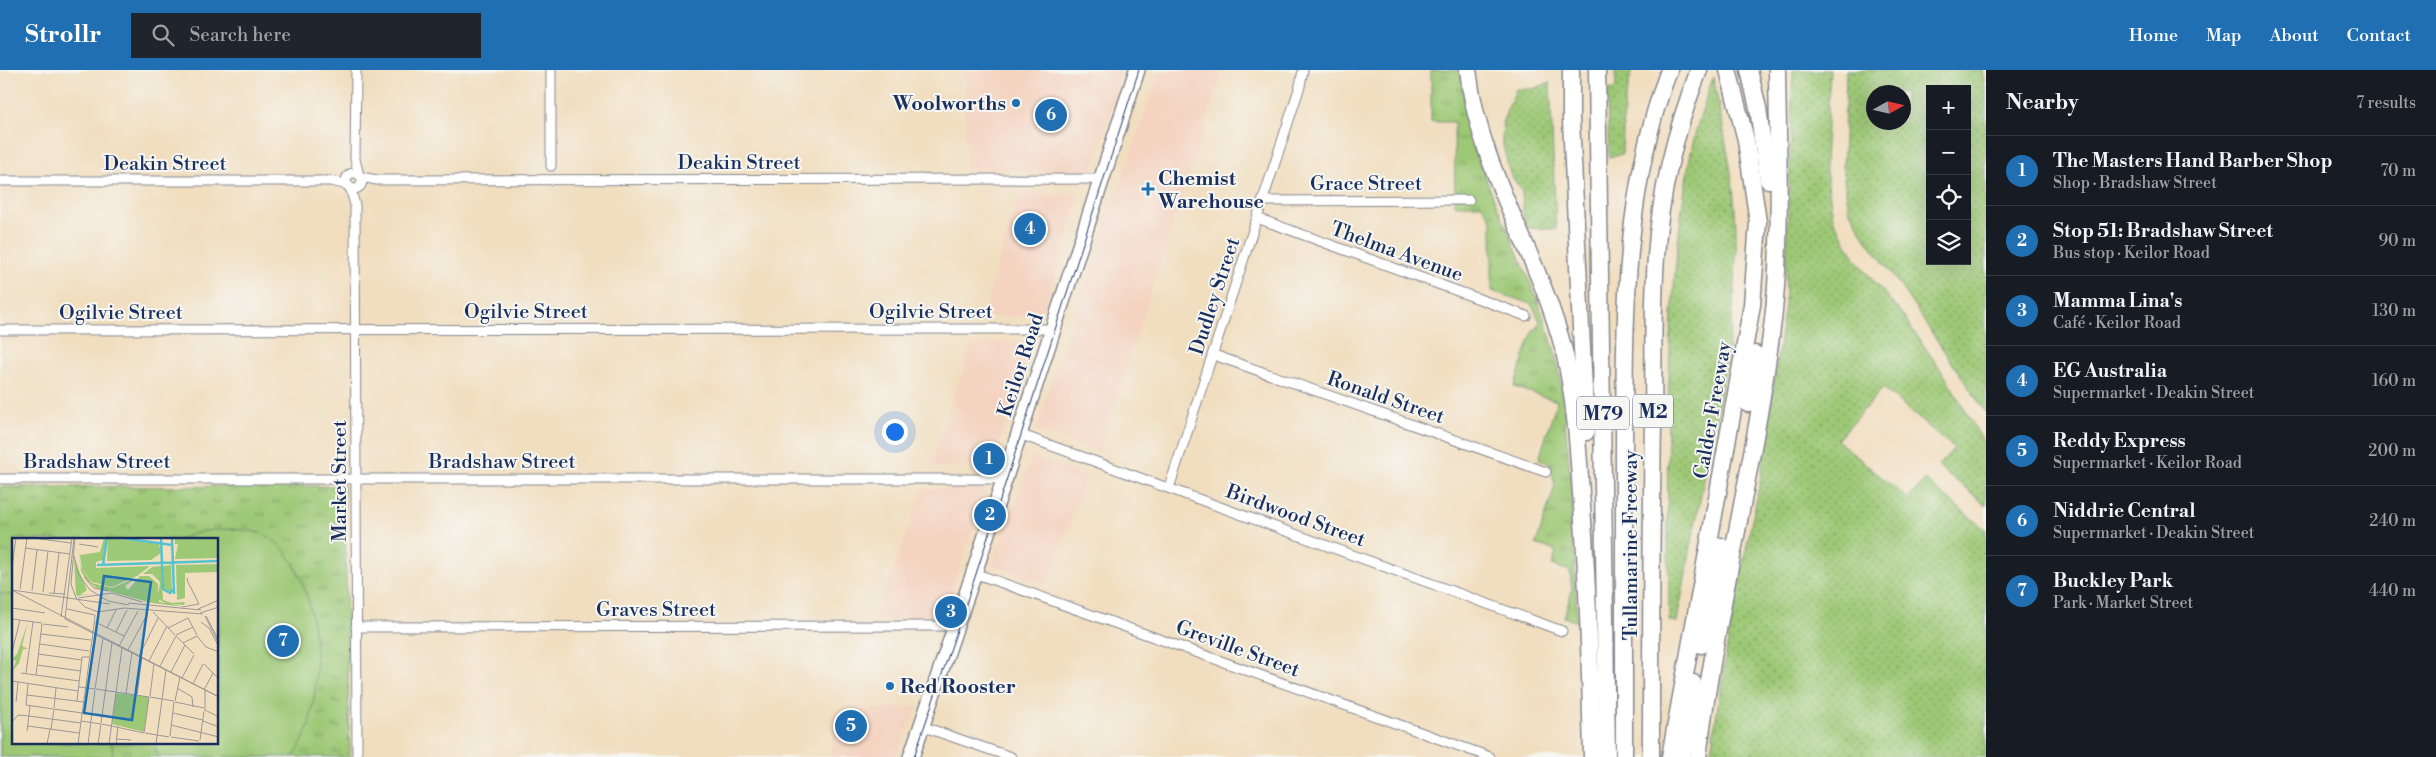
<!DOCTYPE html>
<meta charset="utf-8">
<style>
:root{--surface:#171b24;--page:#20242c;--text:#f1f3f6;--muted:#9ea1a6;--line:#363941;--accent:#1f6fb2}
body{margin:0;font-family:"Libre Bodoni",serif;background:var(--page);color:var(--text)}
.controls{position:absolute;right:15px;top:15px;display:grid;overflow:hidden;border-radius:0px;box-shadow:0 5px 20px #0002}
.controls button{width:45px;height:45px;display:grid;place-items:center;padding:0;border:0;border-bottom:1px solid var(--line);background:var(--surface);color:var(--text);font:25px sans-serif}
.compass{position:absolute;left:1866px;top:15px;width:45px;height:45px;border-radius:50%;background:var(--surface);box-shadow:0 5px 20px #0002;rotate:82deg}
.you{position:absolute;left:894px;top:361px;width:18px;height:18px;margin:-12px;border:4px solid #fff;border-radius:50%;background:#1a73e8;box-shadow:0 0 0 8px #1a73e833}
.badge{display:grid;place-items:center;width:32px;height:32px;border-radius:50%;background:var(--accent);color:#fff;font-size:16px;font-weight:700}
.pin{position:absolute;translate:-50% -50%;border:2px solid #fff;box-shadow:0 1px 5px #0006}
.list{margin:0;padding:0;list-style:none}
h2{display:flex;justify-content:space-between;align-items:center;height:65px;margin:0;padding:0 20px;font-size:21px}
h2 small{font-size:16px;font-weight:400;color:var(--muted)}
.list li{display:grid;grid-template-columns:32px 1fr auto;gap:15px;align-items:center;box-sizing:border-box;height:70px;padding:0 20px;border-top:1px solid var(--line)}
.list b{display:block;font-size:19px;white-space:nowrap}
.list p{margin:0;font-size:16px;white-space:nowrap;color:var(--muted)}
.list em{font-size:16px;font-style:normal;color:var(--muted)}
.icon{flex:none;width:28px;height:28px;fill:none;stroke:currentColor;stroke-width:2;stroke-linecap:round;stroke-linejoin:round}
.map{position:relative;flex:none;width:1986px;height:687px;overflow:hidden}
header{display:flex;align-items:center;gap:30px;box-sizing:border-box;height:70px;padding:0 25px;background:var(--accent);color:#fff}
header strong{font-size:24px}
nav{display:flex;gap:28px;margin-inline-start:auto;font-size:18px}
.search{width:350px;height:45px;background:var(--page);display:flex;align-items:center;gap:12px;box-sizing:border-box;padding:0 18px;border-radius:0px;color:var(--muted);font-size:19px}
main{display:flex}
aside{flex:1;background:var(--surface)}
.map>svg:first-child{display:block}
</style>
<header>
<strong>Strollr</strong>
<div class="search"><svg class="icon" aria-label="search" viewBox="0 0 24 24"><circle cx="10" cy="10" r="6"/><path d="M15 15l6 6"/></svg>Search here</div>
<nav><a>Home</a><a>Map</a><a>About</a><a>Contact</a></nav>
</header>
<main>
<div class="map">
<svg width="1986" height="687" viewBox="0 0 1986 687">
<defs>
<pattern id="grass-dots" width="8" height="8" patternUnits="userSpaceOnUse" patternTransform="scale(1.25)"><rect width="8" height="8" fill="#9dc875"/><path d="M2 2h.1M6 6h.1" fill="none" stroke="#7fa363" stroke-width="1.8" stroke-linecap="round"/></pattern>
<pattern id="park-tufts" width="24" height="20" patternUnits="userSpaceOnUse" patternTransform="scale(1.25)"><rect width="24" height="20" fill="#9dc875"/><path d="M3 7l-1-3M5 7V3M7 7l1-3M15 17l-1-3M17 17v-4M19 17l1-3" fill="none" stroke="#7fa363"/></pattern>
</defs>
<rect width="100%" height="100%" fill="#f6f6f2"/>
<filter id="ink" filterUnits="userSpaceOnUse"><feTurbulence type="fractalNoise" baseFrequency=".02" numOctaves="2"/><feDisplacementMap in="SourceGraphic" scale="10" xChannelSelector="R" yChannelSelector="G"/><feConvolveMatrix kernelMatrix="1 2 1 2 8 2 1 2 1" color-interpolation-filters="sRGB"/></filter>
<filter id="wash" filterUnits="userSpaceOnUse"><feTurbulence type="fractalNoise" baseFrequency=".0096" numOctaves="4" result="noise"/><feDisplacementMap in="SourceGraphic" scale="20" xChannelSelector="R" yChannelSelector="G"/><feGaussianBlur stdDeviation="1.12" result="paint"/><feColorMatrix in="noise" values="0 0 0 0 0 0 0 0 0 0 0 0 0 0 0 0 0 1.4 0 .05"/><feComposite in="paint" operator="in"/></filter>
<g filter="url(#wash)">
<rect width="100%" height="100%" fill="#f1debf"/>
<!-- built -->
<g fill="#f4d3c0">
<polygon points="965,0 1124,0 1092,101 965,100"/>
<polygon points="1160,0 1223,0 1099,382 1035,360"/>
<polygon points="1018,124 1081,124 1042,246 983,247"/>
<polygon points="1033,271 992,395 931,397 972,273"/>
<polygon points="1032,386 1086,407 1047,515 992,495"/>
<polygon points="986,418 943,549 874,550 923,419"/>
<polygon points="918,636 896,687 832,687 834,642"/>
</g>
<!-- grass -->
<g fill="url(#grass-dots)" stroke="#5c7c6a" fill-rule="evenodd">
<polygon points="1615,0 1632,0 1624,35 1622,84 1609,87 1607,21 1616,17"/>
<polygon points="1793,0 1830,0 1825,93 1833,149 1857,191 1900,242 1946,307 1985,375 1986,435 1938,396 1954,378 1883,318 1837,370 1908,429 1925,410 1986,460 1986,687 1710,687 1731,552 1760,412 1785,234"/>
<path d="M1846 0H1982L1986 23V343L1892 204 1866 169 1849 140 1843 103ZM1930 19H1967V191H1930ZM1874 22H1904V52H1874Z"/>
<path d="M1713 7C1723 58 1735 109 1736 160 1738 241 1722 321 1706 400 1696 451 1686 501 1677 552L1669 551C1667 397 1663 240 1690 87 1695 60 1704 34 1713 7Z"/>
<polygon points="1550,12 1556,159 1527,158 1524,155 1522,121 1510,104 1502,71 1503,50 1516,19 1533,19"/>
</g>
<!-- park -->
<g fill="url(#park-tufts)" stroke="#5c7c6a" fill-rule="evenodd">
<path d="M1431 0H1461C1466 108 1537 196 1559 300 1563 317 1563 335 1565 353 1573 419 1574 486 1577 552L1564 547 1572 521 1570 501 1552 495 1556 481 1536 474 1555 416 1550 393 1539 389 1557 331 1514 317 1533 260 1537 259 1540 251 1531 234 1492 221V151L1482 135H1455L1454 52H1431Z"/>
<path d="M344 416 350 687H0V417ZM14 470H218V673H14Z"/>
</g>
<!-- garden -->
<g fill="#9dc875" stroke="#5c7c6a">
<path d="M229 459C242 460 258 460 270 468 323 501 330 641 293 687H159L154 673H218V470L178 469 204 461Z"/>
<polygon points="0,524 14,525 14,673 112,673 113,687 0,687"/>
</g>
</g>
<g filter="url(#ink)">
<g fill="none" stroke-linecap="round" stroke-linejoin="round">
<defs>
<g id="minor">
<polyline points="356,0 355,89 359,105"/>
<polyline points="551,0 551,96"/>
<circle cx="354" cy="111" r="8"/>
<polyline points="361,107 377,110 1102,109"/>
<polyline points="0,111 331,111 348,115"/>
<polyline points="350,117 355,135 357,687"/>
<polyline points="1263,131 1469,130"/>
<polyline points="1257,148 1526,246"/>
<polyline points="0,260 1053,259"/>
<polyline points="1214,285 1546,402"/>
<polyline points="1019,364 1562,561"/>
<polyline points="0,409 1004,409"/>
<polyline points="1169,418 1300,16 1303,0"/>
<polyline points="974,503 1490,687"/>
<polyline points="356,557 955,556"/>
<polyline points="921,656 1011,687"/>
</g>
<polyline id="primary" points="911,687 974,503 1137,0"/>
<g id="motorway">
<path d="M1468 0C1480 104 1539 182 1564 281 1575 328 1578 376 1581 423 1588 511 1590 599 1592 687"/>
<polyline points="1571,0 1571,50 1586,362"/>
<polyline points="1597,0 1607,687"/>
<polyline points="1749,0 1758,38 1768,110"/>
<polyline points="1748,334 1755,284"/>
<polyline points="1701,575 1721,476"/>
<path d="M1624 687C1624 586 1624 485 1624 384 1625 253 1622 125 1669 0"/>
<path d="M1651 687C1651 576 1651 465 1653 354 1654 298 1652 243 1656 187 1660 124 1676 59 1699 0"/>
<polyline points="1670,687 1752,235 1758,152 1746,70 1728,0"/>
<polyline points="1682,687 1693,613"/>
<path d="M1698 687C1716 540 1755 397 1773 250 1782 170 1778 81 1777 0"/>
</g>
</defs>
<!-- minor casing -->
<use href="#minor" stroke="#86868e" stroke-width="11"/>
<!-- primary casing -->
<use href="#primary" stroke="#86868e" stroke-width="18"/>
<!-- motorway casing -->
<use href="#motorway" stroke="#86868e" stroke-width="19"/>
<!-- minor -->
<use href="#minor" stroke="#fff" stroke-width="9"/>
<!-- primary -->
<use href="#primary" stroke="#fff" stroke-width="15"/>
<!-- motorway -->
<use href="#motorway" stroke="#fff" stroke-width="16"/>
<!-- tram -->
<polyline stroke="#1b2f5e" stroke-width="1" points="914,687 976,504 1139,0"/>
</g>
</g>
<!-- markers -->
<g fill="#1f6fb2" stroke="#f6f6f2" stroke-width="2">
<circle cx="1016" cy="33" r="5"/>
<path d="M1145.5 111.5h5v5h5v5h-5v5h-5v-5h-5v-5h5z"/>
<circle cx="890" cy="616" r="5"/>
</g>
<g text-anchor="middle" stroke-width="4" stroke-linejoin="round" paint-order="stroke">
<!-- shield labels -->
<g fill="#f6f6f2" stroke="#5d6b8a" stroke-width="1">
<rect x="1633" y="324.5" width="40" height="33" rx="4"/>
<rect x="1577" y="326.5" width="52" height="33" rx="4"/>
</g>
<g font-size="19" font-weight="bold" fill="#1b2f5e">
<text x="1653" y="348">M2</text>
<text x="1603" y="350">M79</text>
</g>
<!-- poi labels -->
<g font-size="20" font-weight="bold" fill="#1b2f5e" stroke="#f6f6f2" text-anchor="start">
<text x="1006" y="40" text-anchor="end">Woolworths</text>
<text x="1158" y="115">Chemist<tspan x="1158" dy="23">Warehouse</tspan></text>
<text x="900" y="623">Red Rooster</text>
</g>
<!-- street labels -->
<g font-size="20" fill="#1b2f5e" stroke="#f6f6f2">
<text x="739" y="99">Deakin Street</text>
<text x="165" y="100">Deakin Street</text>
<text x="1366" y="120">Grace Street</text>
<text transform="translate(1397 181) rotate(20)" y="7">Thelma Avenue</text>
<text transform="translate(1214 226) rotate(-72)" y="7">Dudley Street</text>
<text x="526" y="248">Ogilvie Street</text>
<text x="931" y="248">Ogilvie Street</text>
<text x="121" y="249">Ogilvie Street</text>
<text transform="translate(1020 295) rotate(-72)" y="7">Keilor Road</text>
<text transform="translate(1386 327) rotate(19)" y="7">Ronald Street</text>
<text transform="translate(1712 340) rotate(-80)" y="7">Calder Freeway</text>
<text x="97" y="398">Bradshaw Street</text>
<text x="502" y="398">Bradshaw Street</text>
<text transform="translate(339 411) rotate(-90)" y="7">Market Street</text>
<text transform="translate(1296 445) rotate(20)" y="7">Birdwood Street</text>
<text transform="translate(1630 475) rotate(-90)" y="7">Tullamarine Freeway</text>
<text x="656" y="546">Graves Street</text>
<text transform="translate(1238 578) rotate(20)" y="7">Greville Street</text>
</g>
</g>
<!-- overview -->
<g transform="translate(12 468)">
<rect width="206" height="206" fill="#f1debf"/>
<path d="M92 0H94L91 22 84 24V30L138 28 125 38 100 49 80 44 70 31 68 17 88 14ZM96 0 147 6 149 15 139 22 95 23ZM163 0H206V20L163 21 166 6H163ZM66 10 69 30 80 45 100 50 124 40 113 48 116 52 128 38H137L146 46 147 64 173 69 140 65 85 50 75 43 69 33ZM62 21 75 52 68 57 80 56 65 58 64 57ZM206 26V34L173 35V60L165 62 164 27ZM159 27 160 53 157 54 152 50 151 31 152 28ZM149 28 151 62 160 65 173 64 172 67 155 66 146 61 148 44 140 36H131L140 29Z" fill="#9dc875"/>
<path d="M16 84 10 108 16 111H11L7 125 0 134 4 123 0 121 5 116ZM104 155 137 159 132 194 100 186Z" fill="#9dc875"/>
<path d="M125 158 136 160 135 171 126 170 124 165 122 170 115 172 107 168 109 159H118L124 163ZM110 181a9 9 0 1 1 18 0a9 9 0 1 1-18 0Z" fill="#9dc875"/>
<path fill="none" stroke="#55c2ce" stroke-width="2.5" d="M109 0 160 7M149 0 151 51 158 55 162 51M160 0 162 56M85 27 207 23M91 27 95 0"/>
<path fill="none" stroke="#9b9898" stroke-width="1" d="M21 0 59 5M62 0 53 81 207 159M63 0 59 46 64 60 73 69 86 74 112 70 191 76M67 6 86 9M13 10 58 16M62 18 67 37 78 52 96 63 117 67M0 29 4 0M72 39 82 50 96 53M176 40 175 42 187 66M8 51 15 0M0 52 207 159M0 52 98 66M20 53 25 12M31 54 36 13M37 55 53 56M42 56 47 15M66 60 100 55 130 64M116 65 189 72M170 69 187 66M0 70 33 75M55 71 83 77 81 95M186 71 207 62M141 74 163 97M188 75 207 69M193 78 207 106M194 78 207 103M49 79 60 0M0 81 30 85M83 84 112 98M189 84 197 90 207 109M31 86 56 89M95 90 104 72M156 90 176 80 185 97M104 94 115 72M29 96 79 102M164 97 181 89M164 98 182 116M185 98 194 109 207 114M171 105 185 98M28 106 77 113M107 108 126 73M116 112 136 75M0 114 8 82M26 116 70 122M127 118 146 80M137 123 155 88M192 126 207 141M25 127 69 133M148 128 164 98M159 134 173 107M9 135 67 143M14 135 21 84M24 137 30 86M170 140 182 117M0 143 66 153M16 146 14 167 41 171M181 146 191 126M67 149 83 151M165 150 180 159 181 169M83 151 91 100M84 151 137 159M192 152 201 135M114 156 120 114M15 157 72 164M125 157 130 119M138 158 142 126M138 159 162 163M65 163 70 119H77M163 163 168 139M4 164 6 144M163 164 192 170M42 170 44 150M42 171 70 175M193 172V152M193 172 207 179M161 175 191 182M17 178 69 185M69 183 89 186M191 183 207 189M0 184 6 177 17 178M89 185 100 105M90 186 132 195M159 187 207 199M16 188 67 195M39 191 42 171M15 193 18 168M132 195 137 159M133 195 157 199M158 198 162 164M159 199 187 203M104 201 119 202M188 202 192 173M35 206 38 191M66 206 81 95M76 206 83 152M86 206 89 186M97 206 110 110M104 206 106 188M144 206 154 132"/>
<path fill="#1f6fb2" fill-opacity="0.15" stroke="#1f6fb2" stroke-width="2.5" d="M92 38 139 44 120 182 72 175Z"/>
<rect width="206" height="206" fill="none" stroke="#1b2f5e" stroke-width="2.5"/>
</g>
</svg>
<div class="controls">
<button>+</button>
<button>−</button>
<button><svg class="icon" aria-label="locate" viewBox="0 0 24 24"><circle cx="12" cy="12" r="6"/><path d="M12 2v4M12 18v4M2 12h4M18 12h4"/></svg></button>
<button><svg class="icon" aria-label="layers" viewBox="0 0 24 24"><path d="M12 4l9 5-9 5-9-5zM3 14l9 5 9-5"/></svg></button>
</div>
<svg class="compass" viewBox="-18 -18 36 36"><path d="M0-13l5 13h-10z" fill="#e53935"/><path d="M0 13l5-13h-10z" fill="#9ea1a6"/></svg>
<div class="you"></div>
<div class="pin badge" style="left:989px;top:389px">1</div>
<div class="pin badge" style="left:990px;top:445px">2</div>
<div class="pin badge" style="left:951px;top:542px">3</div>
<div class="pin badge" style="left:1030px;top:159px">4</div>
<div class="pin badge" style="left:851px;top:656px">5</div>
<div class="pin badge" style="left:1051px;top:45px">6</div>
<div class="pin badge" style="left:283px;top:571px">7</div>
</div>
<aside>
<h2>Nearby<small>7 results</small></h2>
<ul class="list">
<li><span class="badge">1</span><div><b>The Masters Hand Barber Shop</b><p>Shop · Bradshaw Street</p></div><em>70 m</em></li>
<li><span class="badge">2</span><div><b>Stop 51: Bradshaw Street</b><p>Bus stop · Keilor Road</p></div><em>90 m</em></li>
<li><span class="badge">3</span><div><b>Mamma Lina's</b><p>Café · Keilor Road</p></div><em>130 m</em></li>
<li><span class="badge">4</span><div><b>EG Australia</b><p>Supermarket · Deakin Street</p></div><em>160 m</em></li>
<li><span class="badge">5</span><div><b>Reddy Express</b><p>Supermarket · Keilor Road</p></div><em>200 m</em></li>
<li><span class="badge">6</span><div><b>Niddrie Central</b><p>Supermarket · Deakin Street</p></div><em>240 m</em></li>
<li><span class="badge">7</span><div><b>Buckley Park</b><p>Park · Market Street</p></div><em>440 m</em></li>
</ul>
</aside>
</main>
